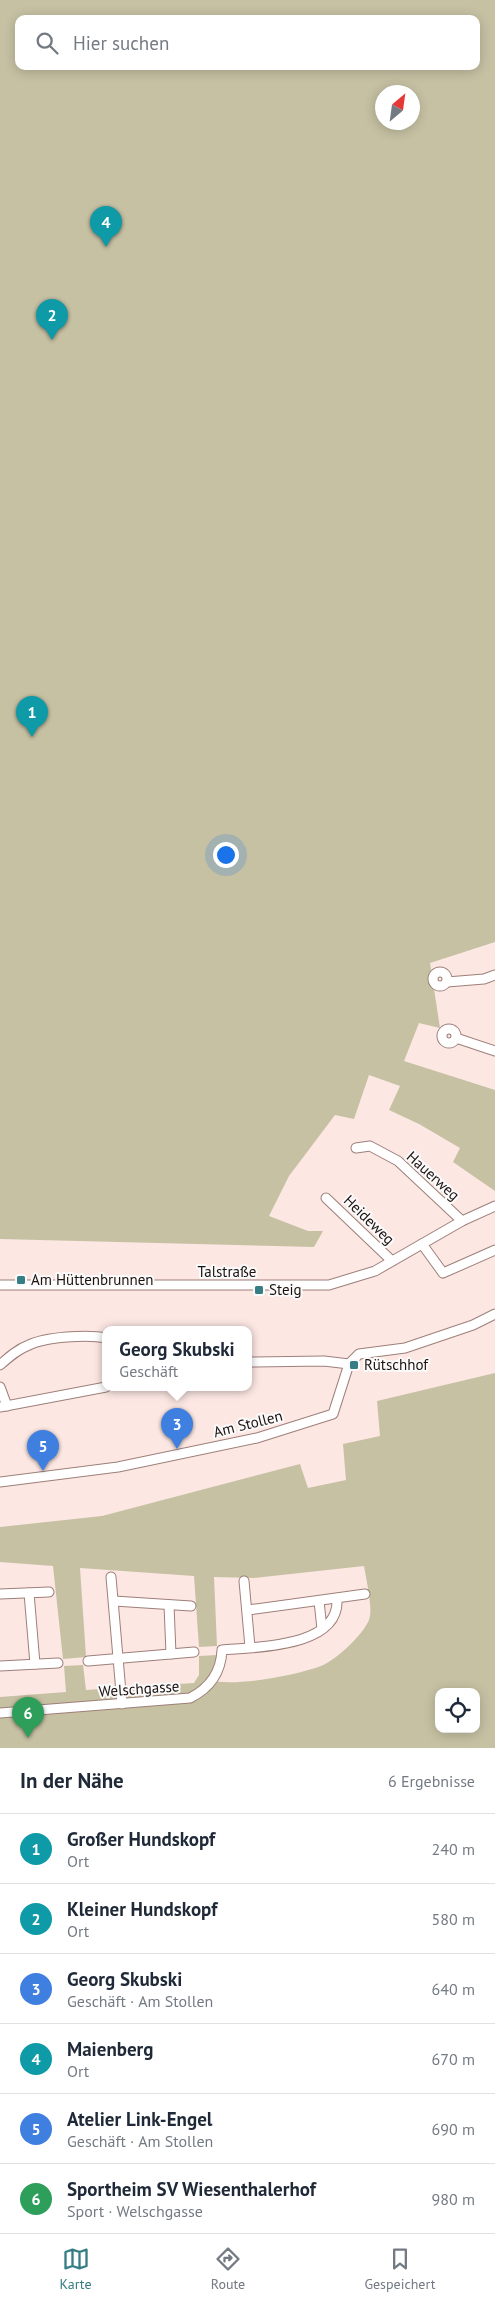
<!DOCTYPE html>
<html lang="de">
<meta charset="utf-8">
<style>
:root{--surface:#fff;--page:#f2f2f3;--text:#1f2937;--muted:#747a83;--line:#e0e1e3;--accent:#367e85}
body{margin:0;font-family:"PT Sans",sans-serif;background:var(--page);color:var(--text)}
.controls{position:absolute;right:15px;bottom:15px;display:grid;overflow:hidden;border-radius:10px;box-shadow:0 2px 12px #0003}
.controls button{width:45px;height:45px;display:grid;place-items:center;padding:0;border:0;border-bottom:1px solid var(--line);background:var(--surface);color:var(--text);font:25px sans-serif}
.compass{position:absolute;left:375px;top:85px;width:45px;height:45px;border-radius:50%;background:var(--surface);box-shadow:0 2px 12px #0003;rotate:29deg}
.you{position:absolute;left:225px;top:854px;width:18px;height:18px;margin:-12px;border:4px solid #fff;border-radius:50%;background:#1a73e8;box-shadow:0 0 0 8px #1a73e833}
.badge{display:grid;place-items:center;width:32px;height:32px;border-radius:50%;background:var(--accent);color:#fff;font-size:16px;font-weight:700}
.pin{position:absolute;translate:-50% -41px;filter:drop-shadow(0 1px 2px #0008)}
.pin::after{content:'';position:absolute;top:26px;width:18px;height:15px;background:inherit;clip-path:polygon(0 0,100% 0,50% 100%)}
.popup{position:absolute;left:102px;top:1326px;width:150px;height:65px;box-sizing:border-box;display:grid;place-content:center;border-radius:10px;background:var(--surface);filter:drop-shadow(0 1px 4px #0005);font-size:16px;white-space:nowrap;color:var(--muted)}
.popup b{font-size:19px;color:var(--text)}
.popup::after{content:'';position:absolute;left:50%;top:100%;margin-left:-10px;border:10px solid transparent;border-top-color:var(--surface)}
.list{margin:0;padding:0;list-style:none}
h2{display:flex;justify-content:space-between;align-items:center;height:65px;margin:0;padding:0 20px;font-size:21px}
h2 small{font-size:16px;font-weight:400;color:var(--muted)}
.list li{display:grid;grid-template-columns:32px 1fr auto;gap:15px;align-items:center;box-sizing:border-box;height:70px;padding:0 20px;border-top:1px solid var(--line)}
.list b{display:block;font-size:19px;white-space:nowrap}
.list p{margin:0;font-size:16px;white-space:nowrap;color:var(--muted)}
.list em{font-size:16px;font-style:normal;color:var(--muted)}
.icon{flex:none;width:28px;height:28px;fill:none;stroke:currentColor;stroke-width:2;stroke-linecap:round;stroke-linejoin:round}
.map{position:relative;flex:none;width:495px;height:1748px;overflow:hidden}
.search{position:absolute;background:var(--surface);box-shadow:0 2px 12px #0003;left:15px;right:15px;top:15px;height:55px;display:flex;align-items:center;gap:12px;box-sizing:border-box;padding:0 18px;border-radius:10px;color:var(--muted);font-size:19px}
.sheet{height:485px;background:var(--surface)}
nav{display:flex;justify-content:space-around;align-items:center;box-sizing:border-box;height:70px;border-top:1px solid var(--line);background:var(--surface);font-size:14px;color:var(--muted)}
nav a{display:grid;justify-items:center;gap:2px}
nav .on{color:var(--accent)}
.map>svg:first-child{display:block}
</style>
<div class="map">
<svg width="495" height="1748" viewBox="0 0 495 1748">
<rect width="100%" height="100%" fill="#fce7e3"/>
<!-- green -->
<g fill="#c6c1a3" fill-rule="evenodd">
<path d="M0 0H495V942L430 963 440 1028 419 1023 404 1061 495 1090V1191L453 1162 460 1148 419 1124 389 1110 400 1086 369 1075 354 1119 335 1115 289 1176 269 1216 308 1231H323L314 1247 0 1239ZM19 19H476V66H19ZM382 92H412V122H382Z"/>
<path d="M495 1373V1748H0V1697L66 1692 64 1666 83 1665 86 1690 194 1683 199 1675V1656L217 1655 218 1661 208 1680C234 1687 294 1676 321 1666 335 1661 368 1631 370 1616 372 1605 366 1578 364 1566L254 1578 214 1577 217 1646 199 1647 194 1576 80 1568 86 1657 63 1659 53 1566 0 1562V1527L102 1516 300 1464 308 1488 346 1480 343 1444 380 1436 377 1401ZM439 1692H476V1729H439Z"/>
</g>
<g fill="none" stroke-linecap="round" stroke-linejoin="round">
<defs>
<g id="minor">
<circle cx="440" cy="979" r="7"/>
<polyline points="447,982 484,979 495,975"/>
<circle cx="449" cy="1036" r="7"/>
<polyline points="456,1038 495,1051"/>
<polyline points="356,1148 370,1146 398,1161 462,1221"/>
<polyline points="326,1198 392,1261"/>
<polyline points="422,1244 443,1273 495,1250"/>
<polyline points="0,1285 329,1285 375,1271 462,1221 495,1206"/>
<polyline points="248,1362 324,1361 349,1364"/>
<path d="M0 1365C9 1357 18 1349 29 1345 45 1337 88 1334 106 1338"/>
<polyline points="0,1387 7,1406"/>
<polyline points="0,1407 106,1387"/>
<polyline points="0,1482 118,1467 257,1438 333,1414 349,1364 359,1354 405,1348 473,1325 495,1314"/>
<polyline points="111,1577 122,1704"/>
<polyline points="244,1581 250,1647"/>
<polyline points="29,1593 35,1664"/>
<polyline points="0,1594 49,1592"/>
<polyline points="114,1601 191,1606"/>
<polyline points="319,1601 322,1629"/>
<polyline points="169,1605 171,1654"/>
<polyline points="248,1610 365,1594"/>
<polyline points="88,1661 194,1652"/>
<polyline points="0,1666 58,1663"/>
<path d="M0 1713 190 1698C210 1688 221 1672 222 1650 255 1647 340 1648 337 1599"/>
</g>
</defs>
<!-- minor casing -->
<use href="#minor" stroke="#9e7f79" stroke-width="11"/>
<!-- minor -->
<use href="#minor" stroke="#fff" stroke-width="9"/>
</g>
<!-- markers -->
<g fill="#367e85" stroke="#fafafa" stroke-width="2">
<rect x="16" y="1275" width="10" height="10" rx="2.5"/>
<rect x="254" y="1285" width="10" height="10" rx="2.5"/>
<rect x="349" y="1360" width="10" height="10" rx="2.5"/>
</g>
<g text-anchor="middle" stroke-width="4" stroke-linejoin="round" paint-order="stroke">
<!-- street labels -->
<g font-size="15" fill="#1c110f" stroke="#fafafa">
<text transform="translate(433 1176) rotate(42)" y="5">Hauerweg</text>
<text transform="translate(369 1220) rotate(44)" y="5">Heideweg</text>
<text x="227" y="1277">Talstraße</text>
<text transform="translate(248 1424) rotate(-14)" y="5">Am Stollen</text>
<text transform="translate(139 1689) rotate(-4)" y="5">Welschgasse</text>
</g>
<!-- poi labels -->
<g font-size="15" fill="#1c110f" stroke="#fafafa" text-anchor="start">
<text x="31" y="1285">Am Hüttenbrunnen</text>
<text x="269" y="1295">Steig</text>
<text x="364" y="1370">Rütschhof</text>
</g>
</g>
</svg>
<div class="controls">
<button><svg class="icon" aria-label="locate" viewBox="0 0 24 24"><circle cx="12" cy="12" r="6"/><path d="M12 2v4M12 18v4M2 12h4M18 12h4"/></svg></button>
</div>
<svg class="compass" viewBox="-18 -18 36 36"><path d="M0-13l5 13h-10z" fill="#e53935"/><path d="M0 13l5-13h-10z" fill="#747a83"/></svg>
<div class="you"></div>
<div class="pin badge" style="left:32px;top:737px;background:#0f9aa8">1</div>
<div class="pin badge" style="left:52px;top:340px;background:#0f9aa8">2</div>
<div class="pin badge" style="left:177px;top:1449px;background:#3f7fe0">3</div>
<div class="popup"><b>Georg Skubski</b>Geschäft</div>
<div class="pin badge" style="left:106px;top:247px;background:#0f9aa8">4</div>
<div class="pin badge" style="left:43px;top:1471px;background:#3f7fe0">5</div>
<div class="pin badge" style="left:28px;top:1738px;background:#2e9e5b">6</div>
<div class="search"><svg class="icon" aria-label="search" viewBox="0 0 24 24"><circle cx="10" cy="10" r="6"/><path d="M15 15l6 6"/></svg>Hier suchen</div>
</div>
<section class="sheet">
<h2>In der Nähe<small>6 Ergebnisse</small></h2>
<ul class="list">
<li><span class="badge" style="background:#0f9aa8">1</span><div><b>Großer Hundskopf</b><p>Ort</p></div><em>240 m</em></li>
<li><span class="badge" style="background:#0f9aa8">2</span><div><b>Kleiner Hundskopf</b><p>Ort</p></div><em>580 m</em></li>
<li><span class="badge" style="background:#3f7fe0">3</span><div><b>Georg Skubski</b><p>Geschäft · Am Stollen</p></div><em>640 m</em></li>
<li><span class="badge" style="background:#0f9aa8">4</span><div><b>Maienberg</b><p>Ort</p></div><em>670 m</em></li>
<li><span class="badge" style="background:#3f7fe0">5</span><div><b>Atelier Link-Engel</b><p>Geschäft · Am Stollen</p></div><em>690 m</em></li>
<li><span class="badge" style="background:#2e9e5b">6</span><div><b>Sportheim SV Wiesenthalerhof</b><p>Sport · Welschgasse</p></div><em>980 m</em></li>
</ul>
</section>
<nav>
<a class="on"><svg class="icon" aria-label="map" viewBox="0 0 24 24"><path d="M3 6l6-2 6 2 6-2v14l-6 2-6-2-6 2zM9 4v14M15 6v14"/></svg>Karte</a>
<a><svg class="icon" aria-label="directions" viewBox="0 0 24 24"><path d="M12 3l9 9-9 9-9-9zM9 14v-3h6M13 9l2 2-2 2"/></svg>Route</a>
<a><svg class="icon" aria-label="saved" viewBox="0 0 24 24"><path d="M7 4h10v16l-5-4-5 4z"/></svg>Gespeichert</a>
</nav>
